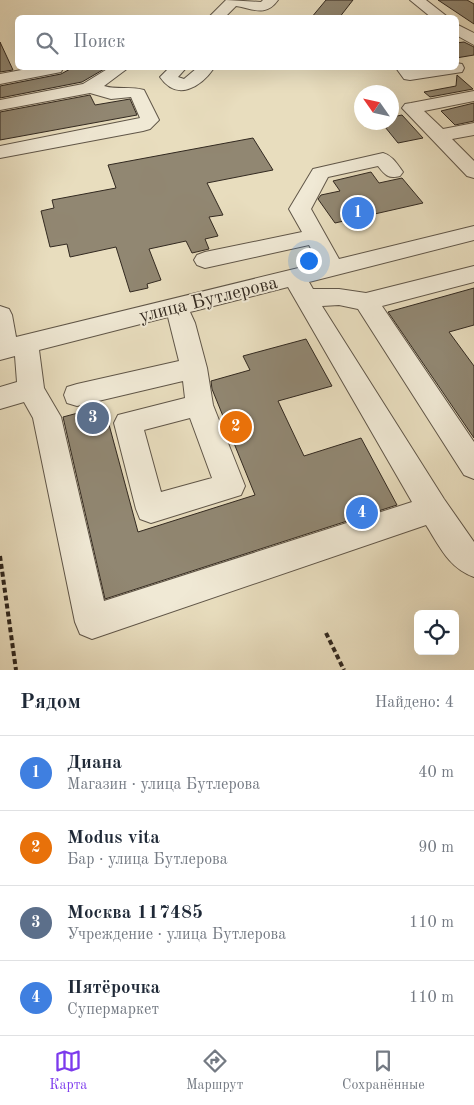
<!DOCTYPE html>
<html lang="ru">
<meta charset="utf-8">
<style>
:root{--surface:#fff;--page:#f2f2f3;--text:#1f2937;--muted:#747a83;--line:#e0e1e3;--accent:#7c3aed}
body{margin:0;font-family:"Old Standard TT",serif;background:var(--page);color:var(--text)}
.controls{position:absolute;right:15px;bottom:15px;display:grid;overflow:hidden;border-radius:8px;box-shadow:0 5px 20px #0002}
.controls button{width:45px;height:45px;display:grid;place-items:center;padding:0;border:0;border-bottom:1px solid var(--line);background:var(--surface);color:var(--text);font:25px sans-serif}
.compass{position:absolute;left:354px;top:85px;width:45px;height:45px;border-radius:50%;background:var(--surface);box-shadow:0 5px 20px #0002;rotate:304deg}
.you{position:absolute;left:308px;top:260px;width:18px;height:18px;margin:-12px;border:4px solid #fff;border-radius:50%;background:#1a73e8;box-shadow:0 0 0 8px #1a73e833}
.badge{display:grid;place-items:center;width:32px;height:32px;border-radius:50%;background:var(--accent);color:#fff;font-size:16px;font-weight:700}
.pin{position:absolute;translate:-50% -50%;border:2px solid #fff;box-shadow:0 1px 5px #0006}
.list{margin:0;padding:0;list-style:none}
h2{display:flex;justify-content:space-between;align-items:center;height:65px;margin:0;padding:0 20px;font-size:21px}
h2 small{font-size:16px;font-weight:400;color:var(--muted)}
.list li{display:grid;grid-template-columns:32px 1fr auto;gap:15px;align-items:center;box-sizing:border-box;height:75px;padding:0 20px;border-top:1px solid var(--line)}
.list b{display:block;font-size:19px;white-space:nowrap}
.list p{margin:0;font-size:16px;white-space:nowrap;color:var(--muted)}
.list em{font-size:16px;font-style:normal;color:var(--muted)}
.icon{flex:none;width:28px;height:28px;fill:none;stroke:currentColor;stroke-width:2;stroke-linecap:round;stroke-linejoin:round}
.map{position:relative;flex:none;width:474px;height:670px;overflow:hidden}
.search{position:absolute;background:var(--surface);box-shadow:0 5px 20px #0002;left:15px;right:15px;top:15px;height:55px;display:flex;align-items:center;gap:12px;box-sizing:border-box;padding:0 18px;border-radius:8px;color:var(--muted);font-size:19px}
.sheet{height:365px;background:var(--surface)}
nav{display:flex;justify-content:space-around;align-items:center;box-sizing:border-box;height:70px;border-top:1px solid var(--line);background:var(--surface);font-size:14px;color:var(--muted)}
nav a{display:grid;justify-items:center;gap:2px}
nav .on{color:var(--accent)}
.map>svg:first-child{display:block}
</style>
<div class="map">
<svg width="474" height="670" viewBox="0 0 474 670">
<rect width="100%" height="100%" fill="#e8ddbe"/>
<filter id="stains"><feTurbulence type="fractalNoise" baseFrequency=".004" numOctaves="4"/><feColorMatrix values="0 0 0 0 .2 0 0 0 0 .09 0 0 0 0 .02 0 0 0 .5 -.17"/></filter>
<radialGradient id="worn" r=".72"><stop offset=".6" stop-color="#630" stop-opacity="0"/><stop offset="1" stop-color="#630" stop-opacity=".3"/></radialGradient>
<!-- building -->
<g fill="#918772" stroke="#322920">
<polygon points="326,0 353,0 339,18 311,18"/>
<polygon points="438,0 467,0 474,4 474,24"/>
<polygon points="0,42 13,70 0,72"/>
<polygon points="464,42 474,47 474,55 456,58 456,43"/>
<polygon points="72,68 106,68 82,82 0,98 0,86 61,74"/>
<polygon points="457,75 473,89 430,97 424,92 456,86"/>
<polygon points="90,95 95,105 130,99 137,115 0,140 0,112"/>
<polygon points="474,103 474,121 455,125 441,111"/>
<polygon points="402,115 423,138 398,143 381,122 392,122 392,117"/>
<polygon points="253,138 273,170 207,183 223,215 209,217 218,236 205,239 209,249 192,253 186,241 149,249 161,280 147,284 148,288 130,292 116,247 70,257 67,244 50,247 41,211 54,208 52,200 116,188 108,165"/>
<polygon points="371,172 379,183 402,178 423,203 335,223 318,199 321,195 340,191 333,181"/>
<polygon points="474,288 474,325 449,332 474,366 474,438 388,312"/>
<polygon points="306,339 332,386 278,401 304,456 361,438 397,505 105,599 63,417 104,406 138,532 255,495 212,389 211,381 250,370 243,356"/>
</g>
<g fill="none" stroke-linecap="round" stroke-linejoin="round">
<defs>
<g id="minor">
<path d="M226 0 261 2 263 0H278C266 17 254 9 236 6L224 18H208Z"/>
<polygon points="410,0 426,0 449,18 432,18"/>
<polygon points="456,24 474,33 474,45 456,35"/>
<polygon points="456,63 462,64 464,68 462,72 410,80 404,79 396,68 456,68"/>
<polygon points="32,68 63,68 61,72 0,84 0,74"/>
<path d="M109 68H128L104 86C117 90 130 86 144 90L159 120 150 129 143 131 0 158V146L140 118 131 97 111 99 90 93 0 110V100L83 84Z"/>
<path d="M169 68H186L178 77 184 79 197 68H214C201 87 177 102 160 77Z"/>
<polygon points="474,91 474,101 424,111 443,129 474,123 474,135 452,139 474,161 474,178 467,176 402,108 405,104 411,103"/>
<path d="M383 153C393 156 397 164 403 172L400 176C388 179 385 175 378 166L328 177 311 209 339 259 474 226V240L309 282 313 289H339L366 293 474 266V282L382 306 474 442V479L464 475 358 309 339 305 322 306 444 499 474 542V577C449 568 440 547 426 525L92 639 80 634 75 622 33 418 24 402 0 409V387L17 382 15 356 0 360V306L9 309 12 315 16 337 319 263 309 245 205 268 197 265 194 260 197 255 205 252 302 232 289 209 313 169ZM288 287 412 502 104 601 61 417 44 388 39 350 168 317 179 361 77 384 67 387 64 395 67 403 77 406 183 381 185 398 118 415 114 423 136 509 140 519 151 523 241 495 245 486 213 405 207 368 195 323 190 312ZM190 418 212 478 161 492 144 430Z"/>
</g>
</defs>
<!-- minor casing -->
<use href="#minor" stroke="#605648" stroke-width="2"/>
<!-- path -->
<g stroke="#322920" stroke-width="4" stroke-dasharray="5 3" stroke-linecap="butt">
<polyline points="0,556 16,670"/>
<polyline points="326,633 344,670"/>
</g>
<!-- minor -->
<use href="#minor" fill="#f0e9d5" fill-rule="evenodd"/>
</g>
<g text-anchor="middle" stroke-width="4" stroke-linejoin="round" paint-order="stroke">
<!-- street labels -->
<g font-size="19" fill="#322920" stroke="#f0e9d5">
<text transform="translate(208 298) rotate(-14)" y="7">улица Бутлерова</text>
</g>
</g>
<rect width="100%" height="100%" filter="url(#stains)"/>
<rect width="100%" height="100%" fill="url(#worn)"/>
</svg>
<div class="controls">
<button><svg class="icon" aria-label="locate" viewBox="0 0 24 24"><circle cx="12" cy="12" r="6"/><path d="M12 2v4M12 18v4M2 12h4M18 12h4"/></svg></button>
</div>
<svg class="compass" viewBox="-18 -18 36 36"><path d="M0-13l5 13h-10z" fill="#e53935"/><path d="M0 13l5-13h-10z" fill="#747a83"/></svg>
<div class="you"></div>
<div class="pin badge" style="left:358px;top:213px;background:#3f7fe0">1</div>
<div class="pin badge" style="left:236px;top:427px;background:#e8710a">2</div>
<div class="pin badge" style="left:93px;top:418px;background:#5c6f8a">3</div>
<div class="pin badge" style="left:362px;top:513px;background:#3f7fe0">4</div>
<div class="search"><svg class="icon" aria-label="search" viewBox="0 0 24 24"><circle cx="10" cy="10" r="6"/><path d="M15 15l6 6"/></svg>Поиск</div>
</div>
<section class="sheet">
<h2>Рядом<small>Найдено: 4</small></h2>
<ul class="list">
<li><span class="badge" style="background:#3f7fe0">1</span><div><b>Диана</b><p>Магазин · улица Бутлерова</p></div><em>40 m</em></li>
<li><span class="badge" style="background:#e8710a">2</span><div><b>Modus vita</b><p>Бар · улица Бутлерова</p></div><em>90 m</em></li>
<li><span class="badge" style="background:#5c6f8a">3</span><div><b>Москва 117485</b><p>Учреждение · улица Бутлерова</p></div><em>110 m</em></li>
<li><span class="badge" style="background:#3f7fe0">4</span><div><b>Пятёрочка</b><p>Супермаркет</p></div><em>110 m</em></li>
</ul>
</section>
<nav>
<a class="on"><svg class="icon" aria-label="map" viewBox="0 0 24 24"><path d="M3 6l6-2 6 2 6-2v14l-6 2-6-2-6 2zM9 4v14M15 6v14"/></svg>Карта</a>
<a><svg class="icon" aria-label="directions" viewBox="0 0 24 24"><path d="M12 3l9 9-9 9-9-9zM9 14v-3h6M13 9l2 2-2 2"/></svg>Маршрут</a>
<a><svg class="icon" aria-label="saved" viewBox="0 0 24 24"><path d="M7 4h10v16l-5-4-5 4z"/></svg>Сохранённые</a>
</nav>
